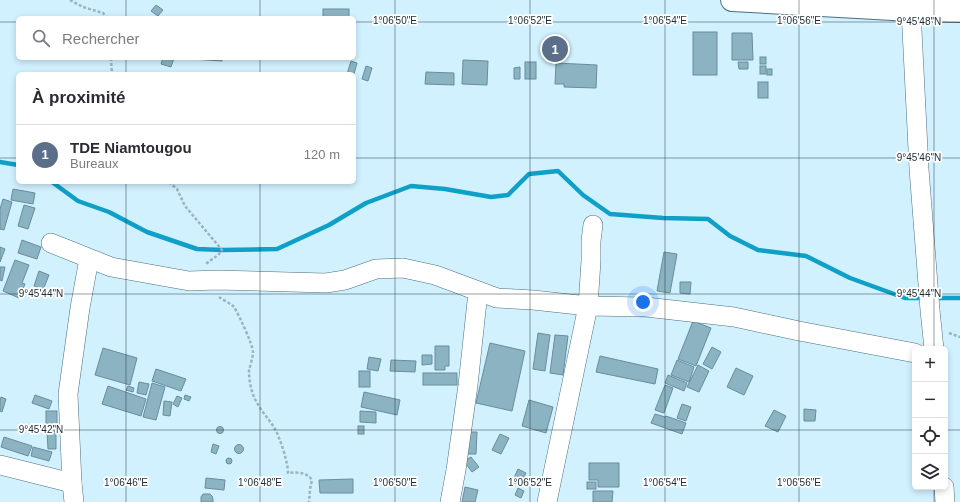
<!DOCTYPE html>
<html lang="fr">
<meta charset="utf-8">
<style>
:root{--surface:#fff;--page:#f2f2f3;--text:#2b2b33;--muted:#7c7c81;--line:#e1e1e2;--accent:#d34343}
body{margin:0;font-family:Helvetica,sans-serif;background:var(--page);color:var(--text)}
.controls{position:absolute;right:12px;bottom:12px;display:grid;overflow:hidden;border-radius:6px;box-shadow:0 2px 6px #0003}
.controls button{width:36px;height:36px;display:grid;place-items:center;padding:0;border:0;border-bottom:1px solid var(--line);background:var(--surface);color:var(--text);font:20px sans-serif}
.you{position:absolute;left:643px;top:302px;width:14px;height:14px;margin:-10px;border:3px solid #fff;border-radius:50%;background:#1a73e8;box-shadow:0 0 0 6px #1a73e833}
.badge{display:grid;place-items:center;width:26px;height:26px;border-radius:50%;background:var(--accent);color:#fff;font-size:13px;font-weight:700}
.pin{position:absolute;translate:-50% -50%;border:2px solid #fff;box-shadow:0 1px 4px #0006}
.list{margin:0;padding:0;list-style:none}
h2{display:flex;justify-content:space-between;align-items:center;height:52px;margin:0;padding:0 16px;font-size:17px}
h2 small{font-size:13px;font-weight:400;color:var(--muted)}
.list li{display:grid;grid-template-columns:26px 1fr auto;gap:12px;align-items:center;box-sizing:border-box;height:60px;padding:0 16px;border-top:1px solid var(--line)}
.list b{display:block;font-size:15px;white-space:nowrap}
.list p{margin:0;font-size:13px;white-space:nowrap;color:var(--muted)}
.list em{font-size:13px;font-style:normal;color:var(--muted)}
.icon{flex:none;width:22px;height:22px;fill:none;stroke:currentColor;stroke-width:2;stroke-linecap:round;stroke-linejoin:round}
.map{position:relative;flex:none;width:960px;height:502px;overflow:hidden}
.search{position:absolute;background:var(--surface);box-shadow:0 2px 6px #0003;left:16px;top:16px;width:340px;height:44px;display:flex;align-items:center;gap:10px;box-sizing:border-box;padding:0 14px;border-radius:6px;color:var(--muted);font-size:15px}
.panel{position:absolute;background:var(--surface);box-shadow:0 2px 6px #0003;left:16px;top:72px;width:340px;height:112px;border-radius:6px}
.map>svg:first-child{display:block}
</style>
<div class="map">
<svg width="960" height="502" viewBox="0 0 960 502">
<rect width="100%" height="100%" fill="#d1f1fe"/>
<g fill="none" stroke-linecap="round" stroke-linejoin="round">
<!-- stream -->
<g stroke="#0ea0c7" stroke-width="4.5">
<polyline points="0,162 18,165"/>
<polyline points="52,182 78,201 109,212 147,232 197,249 222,250 277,249 329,225 366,203 411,186 445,189 491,197 508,195 529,174 558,171 583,195 610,214 663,218 708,219 730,236 758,250 806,256 850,278 905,298 926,298"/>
<polyline points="933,298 960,298"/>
</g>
</g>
<!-- building -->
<g fill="#8cb3c2" stroke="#688d9c">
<polygon points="156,5 163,10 158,16 151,11"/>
<rect x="323" y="9" width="26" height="9"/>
<rect x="693" y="32" width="24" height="43"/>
<polygon points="732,33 752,33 753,60 732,60"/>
<rect x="760" y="57" width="6" height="7"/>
<polygon points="163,58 174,58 171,67 161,64"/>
<polygon points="191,58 223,58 222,61 191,59"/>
<polygon points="463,60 488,61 487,85 462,84"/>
<polygon points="351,61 357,63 354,74 347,74"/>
<rect x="525" y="62" width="11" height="17"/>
<polygon points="738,62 748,62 748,69 739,69"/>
<polygon points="556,63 597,65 596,88 564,87 564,84 555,84"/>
<polygon points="366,66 372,68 368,81 362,79"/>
<rect x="760" y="66" width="6" height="8"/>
<polygon points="520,67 520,79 514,79 514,68"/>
<rect x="767" y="69" width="5" height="6"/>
<polygon points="426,72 454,73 454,85 425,84"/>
<rect x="758" y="82" width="10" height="16"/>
<polygon points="13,189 35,193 33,204 11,200"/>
<polygon points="3,199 12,202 4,230 0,229 0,209"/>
<polygon points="24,205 35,208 28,229 18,226"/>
<polygon points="22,240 41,247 37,259 18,253"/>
<polygon points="0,247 5,249 0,262"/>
<polygon points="664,252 677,254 670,293 657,291"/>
<polygon points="15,260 29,265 22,283 25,284 19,298 3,291"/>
<polygon points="0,267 5,267 2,281 0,280"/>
<polygon points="39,271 49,275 43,290 34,286"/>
<polygon points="680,282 691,282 690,294 680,293"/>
<polygon points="693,321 711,328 696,366 678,359"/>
<polygon points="538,333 550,335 545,371 533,369"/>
<polygon points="555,335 568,336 563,375 550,373"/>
<polygon points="490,343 525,351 512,411 476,403"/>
<polygon points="435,346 449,346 449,366 445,366 445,370 435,370"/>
<polygon points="712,347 721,352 712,369 703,364"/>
<polygon points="103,348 137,358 130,385 95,375"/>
<polygon points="422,355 432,355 432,364 422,365"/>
<polygon points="600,356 658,369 655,384 596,372"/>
<polygon points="369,357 381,359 378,371 367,369"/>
<polygon points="391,360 416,361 415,372 390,371"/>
<polygon points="677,360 694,367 689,382 671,375"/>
<polygon points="698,365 709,371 699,392 687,387"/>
<polygon points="736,368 753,376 744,395 727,387"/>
<polygon points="156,369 186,379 181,391 152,381"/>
<rect x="359" y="371" width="11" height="16"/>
<rect x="423" y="373" width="34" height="12"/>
<polygon points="668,375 687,383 684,391 665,383"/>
<polygon points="139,382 149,384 146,395 137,393"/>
<polygon points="152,383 165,387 156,420 143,417"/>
<polygon points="665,385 673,388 664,413 655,410"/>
<polygon points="108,386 146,399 141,416 102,404"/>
<polygon points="128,386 134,388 133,392 126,390"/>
<polygon points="364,392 400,400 397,415 361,407"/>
<polygon points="35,395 52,401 49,409 32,403"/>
<polygon points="185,395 191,397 189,401 184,399"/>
<polygon points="177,396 182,398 178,407 173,404"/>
<polygon points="1,397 6,399 2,412 0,411 0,401"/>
<polygon points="529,400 553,407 546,433 522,426"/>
<polygon points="164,401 172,402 170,416 163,415"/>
<polygon points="682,404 691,407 686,421 677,418"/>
<polygon points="804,409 816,410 815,421 804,421"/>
<polygon points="774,410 786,416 778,432 765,426"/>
<rect x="46" y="411" width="11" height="17"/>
<polygon points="360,411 376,412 376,423 360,422"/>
<polygon points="655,414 665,417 666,416 686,423 682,434 651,423"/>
<rect x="358" y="426" width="6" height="8"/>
<circle cx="220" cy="430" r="3.5"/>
<polygon points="47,431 56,431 56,449 48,449"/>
<polygon points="465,432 477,432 476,454 465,454"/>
<polygon points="500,434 509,438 501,454 492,450"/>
<polygon points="4,437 32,446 28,456 1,447"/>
<polygon points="213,444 219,446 216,454 211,452"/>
<circle cx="239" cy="449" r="4.5"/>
<polygon points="33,447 52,452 49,461 31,456"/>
<polygon points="471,457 479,467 472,472 464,461"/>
<circle cx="229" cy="461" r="3"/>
<polygon points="589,463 619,463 619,487 598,487 598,480 589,480"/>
<polygon points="518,469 526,473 520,485 512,482"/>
<polygon points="206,478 225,480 224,490 205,488"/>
<polygon points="353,479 353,493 320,493 319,480"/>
<rect x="587" y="482" width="9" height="7"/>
<polygon points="465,487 478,490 475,502 462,502"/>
<polygon points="518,488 524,491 521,498 515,495"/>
<polygon points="593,491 613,491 612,502 593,502"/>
<polygon points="203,494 210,494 212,496 213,499 213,502 201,502 201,497"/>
</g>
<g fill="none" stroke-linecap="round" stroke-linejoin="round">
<defs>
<g id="minor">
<polyline points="911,10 919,169 930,310 934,349"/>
<polyline points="51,243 111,267 189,281 217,280 326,283 345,280 376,269 403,268 435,275 497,298 533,300 588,306 591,261 591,241 593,225"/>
<polyline points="0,465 72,483"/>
<polyline points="944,487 945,502"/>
<polyline points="74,502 72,483 68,394 80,308 89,259"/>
<polyline points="450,502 456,470 468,385 478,292"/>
<polyline points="547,502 588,306 646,307 734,317 799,331 915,353"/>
</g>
<polyline id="major" points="732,0 911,10 960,11"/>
</defs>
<!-- minor casing -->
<use href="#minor" stroke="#4b6f7d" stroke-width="20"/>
<!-- major casing -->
<use href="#major" stroke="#4b6f7d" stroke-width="24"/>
<!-- path -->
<g stroke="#99b4bf" stroke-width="2.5" stroke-dasharray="3 2" stroke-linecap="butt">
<polyline points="70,0 83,7 103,13 107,18"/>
<polyline points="111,58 112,74"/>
<path d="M169 182 177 189 185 206 222 250C217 258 212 258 206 264"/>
<path d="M219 297C223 300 230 303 234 307 238 313 253 345 253 352 253 358 250 365 249 371 249 380 251 392 256 401 261 411 269 419 275 429 280 438 288 462 288 473 297 472 307 472 312 480L310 489 309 502"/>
<polyline points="949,333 960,337"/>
</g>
<!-- minor -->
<use href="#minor" stroke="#fff" stroke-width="19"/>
<!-- major -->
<use href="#major" stroke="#fff" stroke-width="22"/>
</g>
<!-- ticks -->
<path fill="none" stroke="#1b2a30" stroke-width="1" stroke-opacity="0.45" d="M126 0V18M260 0V18M395 0V502M530 0V502M665 0V502M799 0V502M934 0V349M0 22H18M354 22H960M126 58V74M260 58V74M0 158H18M354 158H960M126 182V502M260 182V502M0 294H960M0 430H915M945 430H960M934 487V502"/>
<g font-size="10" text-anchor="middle" fill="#1b2a30" stroke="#fff" stroke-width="3.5" stroke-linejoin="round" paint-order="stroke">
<text x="395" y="24">1°06'50"E</text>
<text x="530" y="24">1°06'52"E</text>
<text x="665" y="24">1°06'54"E</text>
<text x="799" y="24">1°06'56"E</text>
<text x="919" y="25">9°45'48"N</text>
<text x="919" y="161">9°45'46"N</text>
<text x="41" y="297">9°45'44"N</text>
<text x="919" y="297">9°45'44"N</text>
<text x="41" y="433">9°45'42"N</text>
<text x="126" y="486">1°06'46"E</text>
<text x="260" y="486">1°06'48"E</text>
<text x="395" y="486">1°06'50"E</text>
<text x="530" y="486">1°06'52"E</text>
<text x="665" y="486">1°06'54"E</text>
<text x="799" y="486">1°06'56"E</text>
</g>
</svg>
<div class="controls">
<button>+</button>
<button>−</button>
<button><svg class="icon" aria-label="locate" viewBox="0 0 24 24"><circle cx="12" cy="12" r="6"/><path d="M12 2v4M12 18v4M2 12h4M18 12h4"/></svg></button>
<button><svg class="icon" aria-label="layers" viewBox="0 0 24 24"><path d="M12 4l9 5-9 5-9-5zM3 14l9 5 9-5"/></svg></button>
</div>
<div class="you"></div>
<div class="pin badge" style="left:555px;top:49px;background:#5c6f8a">1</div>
<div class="search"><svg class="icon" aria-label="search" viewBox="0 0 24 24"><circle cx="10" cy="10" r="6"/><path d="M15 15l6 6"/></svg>Rechercher</div>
<section class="panel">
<h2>À proximité<small></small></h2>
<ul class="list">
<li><span class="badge" style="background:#5c6f8a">1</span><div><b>TDE Niamtougou</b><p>Bureaux</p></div><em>120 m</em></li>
</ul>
</section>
</div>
